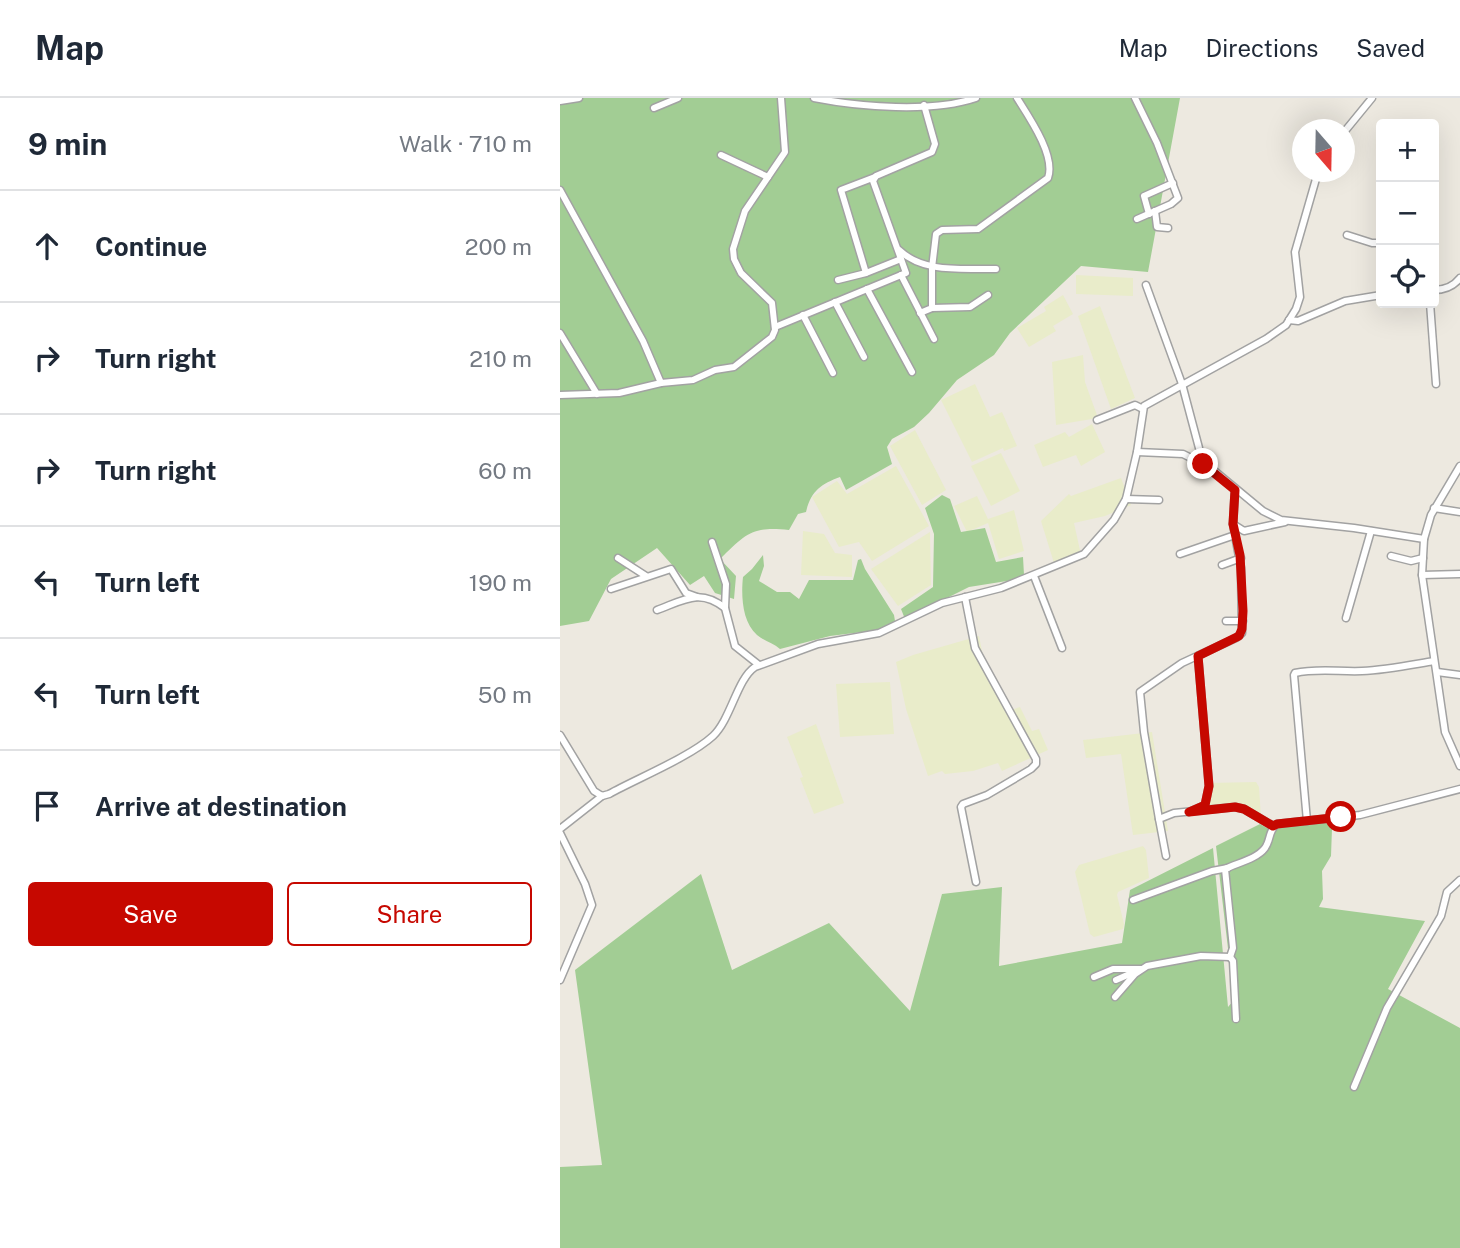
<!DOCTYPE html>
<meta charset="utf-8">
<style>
:root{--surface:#fff;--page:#f6f6f7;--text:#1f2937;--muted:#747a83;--line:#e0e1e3;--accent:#c60800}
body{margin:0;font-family:"Public Sans",sans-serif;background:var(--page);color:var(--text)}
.controls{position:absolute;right:21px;top:21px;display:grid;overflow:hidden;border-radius:7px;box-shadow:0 7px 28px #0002}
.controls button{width:63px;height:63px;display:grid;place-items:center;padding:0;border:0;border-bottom:2px solid var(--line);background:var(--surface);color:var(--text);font:35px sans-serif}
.compass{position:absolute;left:732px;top:21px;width:63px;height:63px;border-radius:50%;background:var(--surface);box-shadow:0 7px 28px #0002;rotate:160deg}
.stop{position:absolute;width:21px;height:21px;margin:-16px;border:5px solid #c60800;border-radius:50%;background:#fff}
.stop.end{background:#c60800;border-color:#fff;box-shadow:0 2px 7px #0008}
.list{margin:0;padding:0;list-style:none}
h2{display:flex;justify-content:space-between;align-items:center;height:91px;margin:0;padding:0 28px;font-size:30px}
h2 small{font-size:23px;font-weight:400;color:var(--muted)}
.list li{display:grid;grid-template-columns:46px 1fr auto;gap:21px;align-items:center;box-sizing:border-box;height:112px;padding:0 28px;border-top:2px solid var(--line)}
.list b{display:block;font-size:26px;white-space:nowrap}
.list em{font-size:23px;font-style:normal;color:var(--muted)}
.actions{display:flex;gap:14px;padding:21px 28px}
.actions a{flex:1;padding:16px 0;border:2px solid var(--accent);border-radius:7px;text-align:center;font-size:24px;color:var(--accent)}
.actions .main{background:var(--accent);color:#fff}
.icon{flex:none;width:38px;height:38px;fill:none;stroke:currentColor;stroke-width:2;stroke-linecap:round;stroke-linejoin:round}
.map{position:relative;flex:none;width:900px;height:1150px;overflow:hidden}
header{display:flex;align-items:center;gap:42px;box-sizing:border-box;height:98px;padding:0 35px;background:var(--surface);border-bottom:2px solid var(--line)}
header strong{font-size:33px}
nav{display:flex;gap:38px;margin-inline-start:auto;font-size:24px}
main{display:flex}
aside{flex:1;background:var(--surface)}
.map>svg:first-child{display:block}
</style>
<header>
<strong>Map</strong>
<nav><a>Map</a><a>Directions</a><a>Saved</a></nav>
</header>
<main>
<aside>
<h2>9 min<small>Walk · 710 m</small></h2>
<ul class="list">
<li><svg class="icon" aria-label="ahead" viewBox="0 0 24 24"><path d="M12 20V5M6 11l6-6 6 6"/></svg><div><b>Continue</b></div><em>200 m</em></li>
<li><svg class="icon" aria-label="right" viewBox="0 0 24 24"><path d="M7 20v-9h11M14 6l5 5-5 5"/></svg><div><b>Turn right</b></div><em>210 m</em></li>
<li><svg class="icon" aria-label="right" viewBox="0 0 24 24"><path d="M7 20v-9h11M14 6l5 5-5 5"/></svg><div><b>Turn right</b></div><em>60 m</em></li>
<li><svg class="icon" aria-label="left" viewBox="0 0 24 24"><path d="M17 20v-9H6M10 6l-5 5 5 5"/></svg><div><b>Turn left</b></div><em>190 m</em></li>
<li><svg class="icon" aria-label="left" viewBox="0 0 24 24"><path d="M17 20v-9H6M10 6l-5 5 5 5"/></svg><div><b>Turn left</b></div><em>50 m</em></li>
<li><svg class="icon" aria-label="arrive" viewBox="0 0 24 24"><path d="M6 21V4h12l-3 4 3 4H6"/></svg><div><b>Arrive at destination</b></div></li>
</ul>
<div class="actions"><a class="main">Save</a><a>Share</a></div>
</aside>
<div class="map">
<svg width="900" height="1150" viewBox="0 0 900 1150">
<rect width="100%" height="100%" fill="#ede9e0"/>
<!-- farmland -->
<g fill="#e9ecca">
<polygon points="516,177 573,180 573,198 516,196"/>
<polygon points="503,197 513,216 493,228 496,233 469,249 457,230 486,213 484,209"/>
<polygon points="540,208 575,300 551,311 518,218"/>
<polygon points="523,257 525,284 538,320 496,327 492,264"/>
<polygon points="415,286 430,319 442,314 457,348 444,353 443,350 412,364 381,302"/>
<polygon points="532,326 545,354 521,368 516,357 483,369 474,347 505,334 509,339"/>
<polygon points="355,332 386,392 362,407 330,348"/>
<polygon points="441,355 460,393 431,408 411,368"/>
<polygon points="336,368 369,428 312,463 299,444 279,449 252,399 277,383 287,396"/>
<polygon points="561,380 571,407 545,418 514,425 521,457 494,465 481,423 509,396 511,398"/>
<polygon points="417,398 428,421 454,412 464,453 439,461 428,425 407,434 394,408"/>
<polygon points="243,433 264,436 275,455 292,457 292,479 241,477"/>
<polygon points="370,434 371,487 338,508 311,471"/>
<polygon points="419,538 423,558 448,613 460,609 472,633 479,631 488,652 442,673 438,665 413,673 385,676 382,673 368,678 346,611 336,564 353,557"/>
<polygon points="330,584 334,636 280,639 276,586"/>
<polygon points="256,626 284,705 254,716 240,680 243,679 227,639"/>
<polygon points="592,634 608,733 573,737 561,656 526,660 523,642"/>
<polygon points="696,684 699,689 701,719 674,707 649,708 647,706 645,688 647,685"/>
<polygon points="583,748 586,752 589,780 558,794 557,797 564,826 563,831 534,839 530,836 515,774 519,767"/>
</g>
<!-- forest -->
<g fill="#a2cd94">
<path d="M0 0H620L588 174 521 168 450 235 434 257 397 282 369 315 354 329 332 341 327 349 332 366 286 392 280 379C261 386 251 393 246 414L238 416 229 432C191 428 186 436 160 461L176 478 174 501 155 495 144 478 130 487 97 450 51 481 29 523 0 528Z"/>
<polygon points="382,397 390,401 401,434 425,430 436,464 463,459 464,477 453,482 409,489 345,521 341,511 373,489 374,436 365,410"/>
<path d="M203 457 204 468 199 483 217 494H230L239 501 249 482H293L298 462 301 461 305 471 334 517 335 523 318 532 270 538 220 551C213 545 204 543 197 537 182 524 181 497 183 479L192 471Z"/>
<polygon points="765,723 772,730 771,758 762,773 763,801 759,809 865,823 828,891 900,930 900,1150 0,1150 0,1069 42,1067 15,872 141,776 172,872 269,825 350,913 382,796 442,789 439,868 562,845 570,792 653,750 668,909 674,902 656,748 700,726 707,730"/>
</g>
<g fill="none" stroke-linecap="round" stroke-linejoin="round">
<defs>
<g id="street">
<path d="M254 0C300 9 372 15 416 0"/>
<polyline points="575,0 597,45 618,100 611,106 577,121"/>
<polyline points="0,3 19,0"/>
<polyline points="94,10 118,0"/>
<polyline points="785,33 812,0"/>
<polyline points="161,57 208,79"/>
<polyline points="0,92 83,243 101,285"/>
<polyline points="595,113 597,129 608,130"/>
<polyline points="589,116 584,98 613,85"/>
<polyline points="787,137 812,145 821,145"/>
<path d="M339 152C364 176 404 170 436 171"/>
<polyline points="306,175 281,92 315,79"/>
<polyline points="341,177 374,241"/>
<polyline points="278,182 306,175 341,161"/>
<polyline points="586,187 622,286 639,350"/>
<polyline points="307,191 352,274"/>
<path d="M874 192C885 192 893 189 900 180"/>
<polyline points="275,204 304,259"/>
<polyline points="870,205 876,286"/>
<polyline points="372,210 410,209 428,197"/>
<path d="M360 215 372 210V170L376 136 382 132 418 131 488 80C496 58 469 19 457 0"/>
<polyline points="243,217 273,275"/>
<polyline points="729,222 738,223 785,203 821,197"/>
<polyline points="215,229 346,175 313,83 316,78 372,54 375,46 364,7"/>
<polyline points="0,235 37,296"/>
<polyline points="0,297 59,295 101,285 133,282 155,272 174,269 212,239 215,232 212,205 181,175 174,161 173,151 185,113 225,54 221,0"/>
<polyline points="537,322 575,307 583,311"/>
<polyline points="577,354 623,356 651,370 703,413 721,422 794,430 864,441"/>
<polyline points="900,368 871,417 864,441 862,477 885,634 900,668"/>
<polyline points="566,401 599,402"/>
<polyline points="874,410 900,414"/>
<polyline points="673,426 684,433 725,424"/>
<polyline points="152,444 166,486 165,510 175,548 199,567"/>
<polyline points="620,456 675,437"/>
<polyline points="831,458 851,463 863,460"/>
<polyline points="58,460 86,478"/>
<polyline points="662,467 681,460"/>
<polyline points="862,477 900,476"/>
<polyline points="474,478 502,550"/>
<polyline points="51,491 111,471 126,495 137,499"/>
<polyline points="405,499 415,550 476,661 476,666 471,671 427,697 403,706 401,709 416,784"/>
<path d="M97 512C124 502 140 490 165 510"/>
<polyline points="786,520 811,433"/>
<polyline points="666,523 683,523"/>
<polyline points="877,574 900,577"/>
<path d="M0 637 34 693 42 698 49 696C78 680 130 659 153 638 171 621 177 581 195 569L258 546 319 535 382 505 441 490 524 456 554 422 566 401 577 354 584 308 706 241 726 227 736 211 740 199 735 154 758 74"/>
<polyline points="629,714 645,707 649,688 638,558"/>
<polyline points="599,721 584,634 580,594 622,565 676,540 682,535 681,470 673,426 675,392"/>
<path d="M747 723 734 577 735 575C757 570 780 574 802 573 826 572 850 567 874 563"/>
<polyline points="0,731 42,698"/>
<polyline points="0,735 25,786 32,807 0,882"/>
<polyline points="606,758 599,721 614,715 675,709 684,711 713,728"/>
<polyline points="573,802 652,773 668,770"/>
<polyline points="670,859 673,863 676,921"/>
<polyline points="534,879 553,871 581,871 556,882"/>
<path d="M555 899 575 876 587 868 641 858 670 859 673 850 665 771C677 765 697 761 705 750 711 742 708 733 717 726L800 717 900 691"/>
<polyline points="794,989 827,910 881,818 887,794 900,782"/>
</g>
</defs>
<!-- street casing -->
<use href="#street" stroke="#a2a2a2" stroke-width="9"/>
<!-- street -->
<use href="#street" stroke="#fff" stroke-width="6"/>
</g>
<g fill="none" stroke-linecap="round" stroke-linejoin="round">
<!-- route -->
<polyline stroke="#c60800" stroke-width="9" points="643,366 675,392 673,426 680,457 683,513 682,531 679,538 638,558 649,688 645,707 629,714 675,709 684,711 713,728 717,726 781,719"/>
</g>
</svg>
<div class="controls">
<button>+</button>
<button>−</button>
<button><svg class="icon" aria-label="locate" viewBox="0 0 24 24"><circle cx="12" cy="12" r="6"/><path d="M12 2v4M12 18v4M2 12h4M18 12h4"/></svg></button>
</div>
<svg class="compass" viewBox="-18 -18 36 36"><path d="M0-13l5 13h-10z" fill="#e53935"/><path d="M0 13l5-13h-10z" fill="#747a83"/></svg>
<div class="stop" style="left:781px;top:719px"></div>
<div class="stop end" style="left:643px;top:366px"></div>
</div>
</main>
